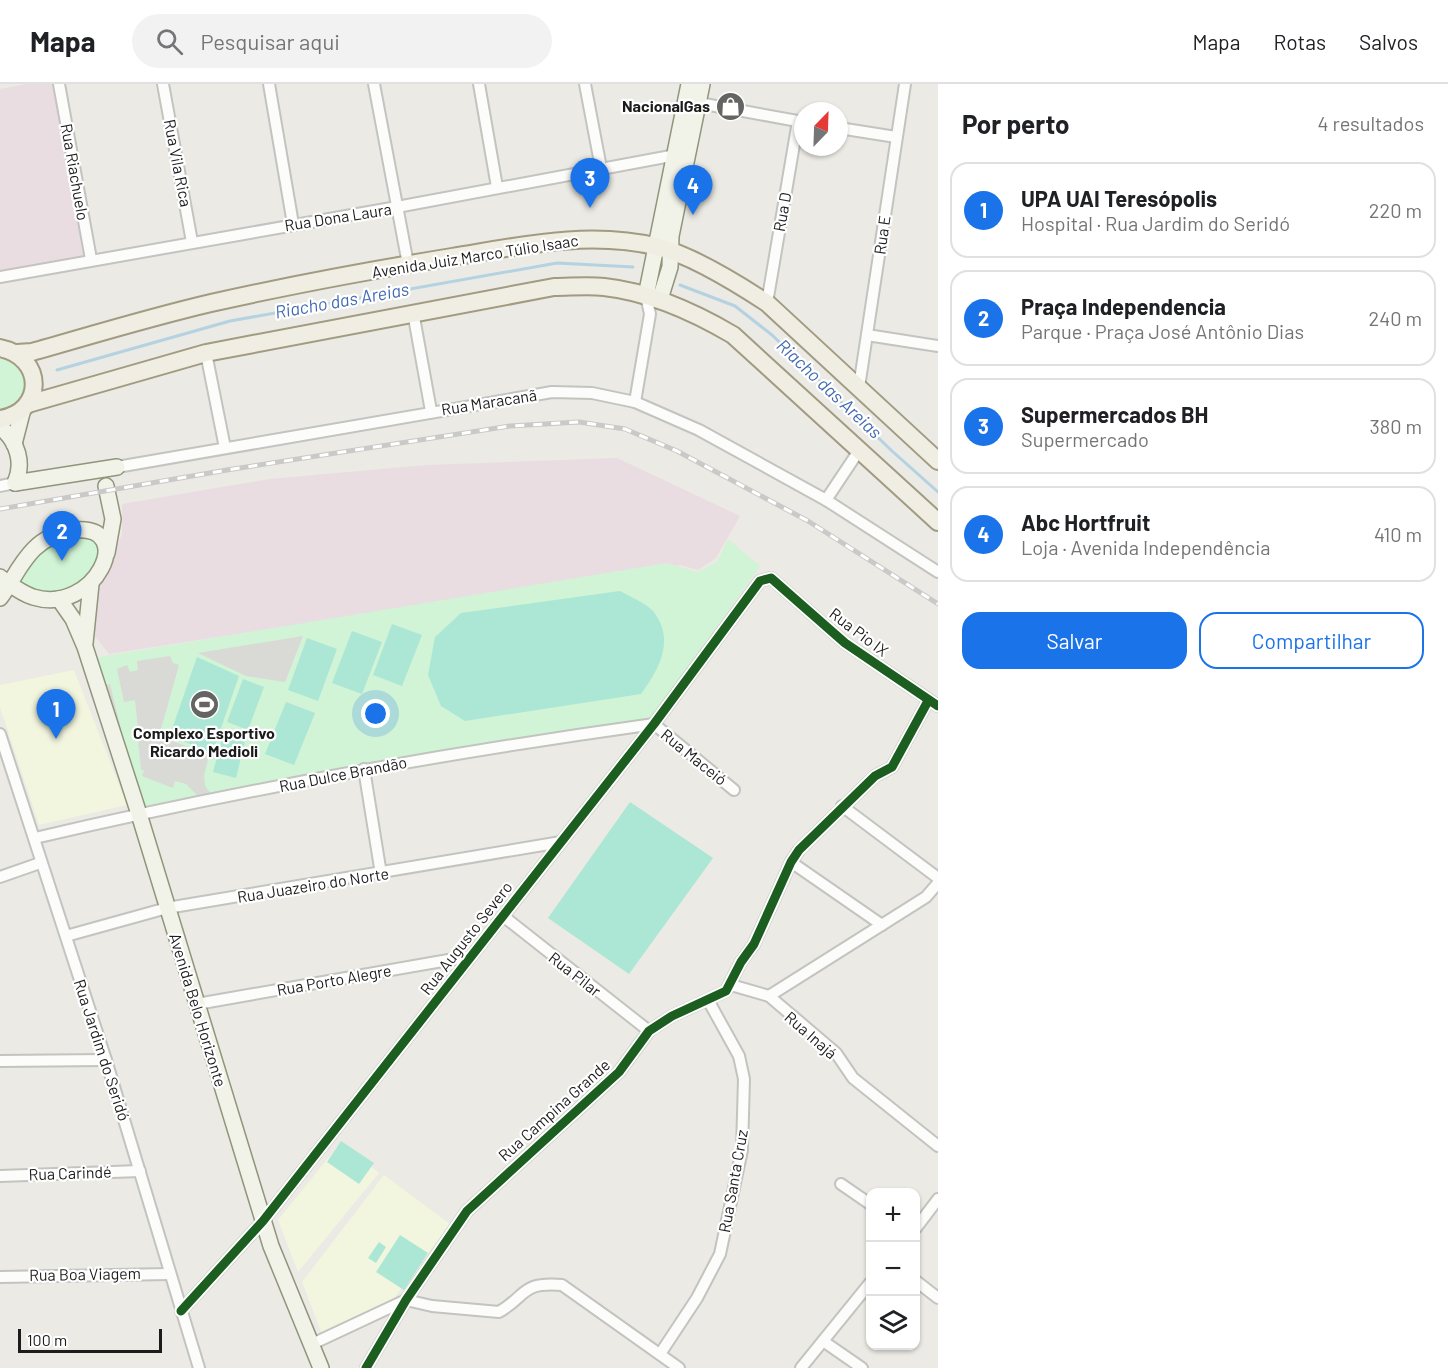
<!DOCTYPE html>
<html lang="pt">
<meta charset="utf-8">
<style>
:root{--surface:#fff;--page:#f2f2f2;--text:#202124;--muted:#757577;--line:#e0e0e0;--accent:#1a73e8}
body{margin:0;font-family:Barlow,sans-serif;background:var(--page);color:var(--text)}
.controls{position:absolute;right:18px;bottom:18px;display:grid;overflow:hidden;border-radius:12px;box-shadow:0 2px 4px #0004}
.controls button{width:54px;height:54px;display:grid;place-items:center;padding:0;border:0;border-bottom:2px solid var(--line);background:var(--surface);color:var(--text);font:30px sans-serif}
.compass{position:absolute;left:794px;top:18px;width:54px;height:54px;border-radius:50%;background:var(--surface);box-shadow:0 2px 4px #0004;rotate:23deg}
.scale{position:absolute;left:18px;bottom:15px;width:144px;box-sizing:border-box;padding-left:6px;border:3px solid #1c1c1c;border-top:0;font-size:16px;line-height:21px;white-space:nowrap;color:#1c1c1c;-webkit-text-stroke:4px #fff;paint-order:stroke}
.you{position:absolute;left:376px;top:630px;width:21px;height:21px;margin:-15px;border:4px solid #fff;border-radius:50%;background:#1a73e8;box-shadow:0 0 0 9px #1a73e833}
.badge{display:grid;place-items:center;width:39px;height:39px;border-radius:50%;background:var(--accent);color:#fff;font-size:20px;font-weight:700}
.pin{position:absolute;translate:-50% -50px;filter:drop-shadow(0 2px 3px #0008)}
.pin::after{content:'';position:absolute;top:32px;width:21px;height:18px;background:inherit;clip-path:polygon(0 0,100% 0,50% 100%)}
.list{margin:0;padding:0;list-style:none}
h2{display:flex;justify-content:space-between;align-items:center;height:78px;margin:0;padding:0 24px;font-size:26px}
h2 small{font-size:20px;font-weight:400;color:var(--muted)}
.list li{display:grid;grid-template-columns:39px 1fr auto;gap:18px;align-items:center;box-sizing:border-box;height:96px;margin:0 12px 12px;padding:0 12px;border:2px solid var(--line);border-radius:18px}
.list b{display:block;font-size:22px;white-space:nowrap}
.list p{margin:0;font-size:20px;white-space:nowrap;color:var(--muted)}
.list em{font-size:20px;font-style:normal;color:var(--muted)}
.actions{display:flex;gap:12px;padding:18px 24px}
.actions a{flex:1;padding:14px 0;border:2px solid var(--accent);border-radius:18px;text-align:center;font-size:21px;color:var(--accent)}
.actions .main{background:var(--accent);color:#fff}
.icon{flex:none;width:33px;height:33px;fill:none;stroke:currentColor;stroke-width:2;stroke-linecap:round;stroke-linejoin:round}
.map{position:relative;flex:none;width:938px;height:1284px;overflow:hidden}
header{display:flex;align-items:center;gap:36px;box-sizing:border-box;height:84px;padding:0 30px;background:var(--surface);border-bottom:2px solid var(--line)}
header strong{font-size:28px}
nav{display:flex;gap:33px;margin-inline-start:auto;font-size:21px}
.search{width:420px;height:54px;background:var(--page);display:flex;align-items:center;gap:15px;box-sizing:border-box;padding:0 21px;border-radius:33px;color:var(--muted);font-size:22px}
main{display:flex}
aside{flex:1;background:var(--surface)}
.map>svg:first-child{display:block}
</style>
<header>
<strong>Mapa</strong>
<div class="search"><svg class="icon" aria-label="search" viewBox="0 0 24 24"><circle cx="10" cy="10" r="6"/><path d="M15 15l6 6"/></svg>Pesquisar aqui</div>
<nav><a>Mapa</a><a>Rotas</a><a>Salvos</a></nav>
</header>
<main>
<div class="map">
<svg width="938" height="1284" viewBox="0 0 938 1284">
<rect width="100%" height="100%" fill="#ebeae4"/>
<!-- industrial -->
<g fill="#e9dde2">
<polygon points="26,0 52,0 85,173 0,186 0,5"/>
<polygon points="617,374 740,432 716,474 698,486 680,481 109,570 93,550 91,524 122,450 122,420 270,395 426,381"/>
</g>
<!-- education -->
<g fill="#f3f6de">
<polygon points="74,586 127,721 39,741 0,623 0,601"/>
<polygon points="341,1058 379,1089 298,1188 278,1136"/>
<polygon points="384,1091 450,1140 391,1218 322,1250 302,1198"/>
</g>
<!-- park -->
<g fill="#d0f4d5">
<polygon points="0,270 6,270 27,289 23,317 0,329"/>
<polygon points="61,452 101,455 96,482 78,500 57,509 30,506 18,500 28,473"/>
<polygon points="728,455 760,482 652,634 140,726 93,574 667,479 697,488 717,478"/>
</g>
<!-- pitch -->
<g fill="#ace7d6">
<path d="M620 507C629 512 646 519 653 527 676 556 659 585 641 610L465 637 441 622 428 591 435 553 461 529Z"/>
<polygon points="392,540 422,551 402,602 373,591"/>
<polygon points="352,547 382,558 362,610 332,599"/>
<polygon points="307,554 337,565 318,617 288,606"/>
<polygon points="197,573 239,592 212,670 170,651"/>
<polygon points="243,595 264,603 248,646 227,638"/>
<polygon points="286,618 315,629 294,681 265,670"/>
<polygon points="224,647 246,653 236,694 213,688"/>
<polygon points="630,718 713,774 629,890 548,834"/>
<polygon points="341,1057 374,1079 359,1100 327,1078"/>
<polygon points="400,1151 428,1169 404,1206 376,1188"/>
<polygon points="379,1158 386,1163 376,1179 368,1174"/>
</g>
<!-- parking -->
<g fill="#d9d9d6">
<polygon points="303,552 285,598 246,592 198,569"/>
<polygon points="170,572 173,579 179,581 159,652 209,671 204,692 205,702 215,715 197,718 197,711 186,700 175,697 173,704 142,692 144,687 141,685 138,656 144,643 138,644 135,616 124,618 117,585 127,581 130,588 138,586 137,577"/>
<polygon points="110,600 124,658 122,662 103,602"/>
</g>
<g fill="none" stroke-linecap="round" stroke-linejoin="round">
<!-- stream -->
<g stroke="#b4d2e1" stroke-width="3">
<polyline points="680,201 735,222 772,251 892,367 938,408"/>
<polyline points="57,286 230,237 557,179 633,183"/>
</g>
<defs>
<g id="street">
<polyline points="59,0 91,175"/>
<polyline points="163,0 192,158"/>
<polyline points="269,0 293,140"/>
<polyline points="374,0 408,180"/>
<polyline points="479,0 497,103"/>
<polyline points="585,0 601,84"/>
<polyline points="699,19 803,38"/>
<polyline points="839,44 896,53"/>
<polyline points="0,193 397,123 676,71"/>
<polyline points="767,219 798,37"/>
<polyline points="413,228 431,327"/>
<polyline points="867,251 938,262"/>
<polyline points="206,269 225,364"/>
<polyline points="859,303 905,0"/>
<polyline points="635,318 650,230 646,212"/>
<polyline points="117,383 552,308 592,309 635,318 699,346 826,416 938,488"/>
<polyline points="0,402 15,399"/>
<polyline points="826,416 858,368"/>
<polyline points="0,650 106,976 199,1284"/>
<polyline points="364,685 381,790"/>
<polyline points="842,722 938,794"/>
<path d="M35 754C239 706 446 669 654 640L734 706"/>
<polyline points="791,778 882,841"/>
<polyline points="0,793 40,779"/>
<polyline points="503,832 649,947"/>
<polyline points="66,852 167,824 561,758"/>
<polyline points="731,901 769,912 836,969 853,994 938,1062"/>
<polyline points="769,912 926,813 938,799"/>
<polyline points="197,920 471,872"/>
<polyline points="0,977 106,976"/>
<polyline points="0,1092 140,1087"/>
<polyline points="841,1100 870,1120"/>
<polyline points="916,1144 938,1115"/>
<polyline points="0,1193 170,1190"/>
<polyline points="916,1197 938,1214"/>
<polyline points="181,1227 263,1137 654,640 760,497 771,494 845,559 938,622"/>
<polyline points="823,1257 862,1284"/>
<path d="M310 1261 406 1216 432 1222 499 1228C528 1211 520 1198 562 1201L679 1284"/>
<polyline points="660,1270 697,1214 720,1170 742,1066 744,995 739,972 708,916"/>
<polyline points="366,1284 406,1216 467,1127 619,988 649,947 672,932 726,907 741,878 754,860 791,778 799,766 875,692 892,683 928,617"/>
<polyline points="801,1284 870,1199"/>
</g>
<g id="secondary">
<polyline points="646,212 689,0"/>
<polyline points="660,215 670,183 671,152 702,0"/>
<path d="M0 343C18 357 24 380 15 399"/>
<polyline points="14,360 23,325"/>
<polyline points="15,399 117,383"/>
<polyline points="106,402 113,435 107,469"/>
<path d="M0 493 1 494C11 501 21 509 33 513 95 532 138 441 75 446 60 448 45 454 34 465 19 480 12 498 0 514"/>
<polyline points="59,515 73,535 85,563 139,730 271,1162 321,1284"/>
<polyline points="85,559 91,500"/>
</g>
<g id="primary">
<path d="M0 264C45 273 45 328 0 335"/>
<path d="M17 269 32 268C92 251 151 233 211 219 291 201 372 186 452 173 520 162 589 146 658 163 691 171 738 200 767 219L938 377"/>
<path d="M28 320 206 269 554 203C570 203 588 201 604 203 650 208 694 228 733 251L938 438"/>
</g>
</defs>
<!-- street casing -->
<use href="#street" stroke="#c3c3c0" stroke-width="14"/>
<!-- secondary casing -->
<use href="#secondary" stroke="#90957c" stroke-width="18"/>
<!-- primary casing -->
<use href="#primary" stroke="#a19b81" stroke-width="20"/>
<!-- street -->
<use href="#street" stroke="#fcfcfb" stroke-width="10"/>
<!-- secondary -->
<use href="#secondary" stroke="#f1f3e8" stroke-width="15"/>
<!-- primary -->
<use href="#primary" stroke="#f0ede3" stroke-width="16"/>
<defs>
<polyline id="rail" points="0,425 227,386 510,342 579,338 625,345 677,367 808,437 938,520"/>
</defs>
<!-- rail casing -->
<use href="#rail" stroke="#c9c9c8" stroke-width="5"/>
<!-- rail -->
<use href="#rail" stroke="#fff" stroke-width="3" stroke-dasharray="9" stroke-linecap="butt"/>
<defs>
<g id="cycleway">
<polyline points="181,1227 263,1137 654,640 760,497 771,494 845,559 938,622"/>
<polyline points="366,1284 406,1216 467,1127 619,988 649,947 672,932 726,907 741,878 754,860 791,778 799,766 875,692 892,683 928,617"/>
</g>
</defs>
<!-- cycleway casing -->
<use href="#cycleway" stroke="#fff" stroke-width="13"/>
<!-- cycleway -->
<use href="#cycleway" stroke="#1b5e20" stroke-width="9"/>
</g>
<!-- icons -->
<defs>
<symbol id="shop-disc" viewBox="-11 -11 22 22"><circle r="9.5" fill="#646462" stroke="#fff"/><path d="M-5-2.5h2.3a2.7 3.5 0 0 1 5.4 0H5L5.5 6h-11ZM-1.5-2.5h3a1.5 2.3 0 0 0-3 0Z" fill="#fff"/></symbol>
<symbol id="stadium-disc" viewBox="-11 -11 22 22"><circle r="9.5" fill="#646462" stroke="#fff"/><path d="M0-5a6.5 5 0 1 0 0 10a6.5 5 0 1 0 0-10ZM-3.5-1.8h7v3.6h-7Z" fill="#fff"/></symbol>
</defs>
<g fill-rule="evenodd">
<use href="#shop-disc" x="714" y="6" width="33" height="33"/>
<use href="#stadium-disc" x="188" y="604" width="33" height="33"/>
</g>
<g text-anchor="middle" stroke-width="4.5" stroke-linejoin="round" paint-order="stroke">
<!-- poi labels -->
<g font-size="16" font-weight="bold" fill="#1c1c1c" stroke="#fff" text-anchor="end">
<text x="710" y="28">NacionalGas</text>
<text x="204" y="655" text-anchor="middle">Complexo Esportivo<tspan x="204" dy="18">Ricardo Medioli</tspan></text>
</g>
<!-- street labels -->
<g font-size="16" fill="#1c1c1c" stroke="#fff">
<text transform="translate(178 79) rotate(79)" y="6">Rua Vila Rica</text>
<text transform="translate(75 88) rotate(80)" y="6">Rua Riachuelo</text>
<text transform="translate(782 128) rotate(-80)" y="6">Rua D</text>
<text transform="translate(338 133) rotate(-9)" y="6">Rua Dona Laura</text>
<text transform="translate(882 151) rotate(-82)" y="6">Rua E</text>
<text transform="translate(475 172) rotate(-9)" y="6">Avenida Juiz Marco Túlio Isaac</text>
<text transform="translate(489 318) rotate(-9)" y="6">Rua Maracanã</text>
<text transform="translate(859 548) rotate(37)" y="6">Rua Pio IX</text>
<text transform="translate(694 673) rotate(39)" y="6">Rua Maceió</text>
<text transform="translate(343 690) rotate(-11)" y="6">Rua Dulce Brandão</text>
<text transform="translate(313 801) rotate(-9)" y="6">Rua Juazeiro do Norte</text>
<text transform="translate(466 854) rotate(-52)" y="6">Rua Augusto Severo</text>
<text transform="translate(575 890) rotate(38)" y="6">Rua Pilar</text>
<text transform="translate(334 896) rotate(-10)" y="6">Rua Porto Alegre</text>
<text transform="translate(198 926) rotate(73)" y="6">Avenida Belo Horizonte</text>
<text transform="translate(811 951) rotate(41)" y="6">Rua Inajá</text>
<text transform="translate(102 966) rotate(72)" y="6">Rua Jardim do Seridó</text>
<text transform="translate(554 1026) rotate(-42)" y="6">Rua Campina Grande</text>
<text transform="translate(70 1089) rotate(-2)" y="6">Rua Carindé</text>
<text transform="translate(733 1097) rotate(-80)" y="6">Rua Santa Cruz</text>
<text transform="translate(85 1190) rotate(-1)" y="6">Rua Boa Viagem</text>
</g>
<!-- water labels -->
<g font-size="18" font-style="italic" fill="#426ab2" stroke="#fff">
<text transform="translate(342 217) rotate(-10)" y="6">Riacho das Areias</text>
<text transform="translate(829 305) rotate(43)" y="6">Riacho das Areias</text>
</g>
</g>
</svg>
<div class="controls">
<button>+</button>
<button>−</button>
<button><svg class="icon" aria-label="layers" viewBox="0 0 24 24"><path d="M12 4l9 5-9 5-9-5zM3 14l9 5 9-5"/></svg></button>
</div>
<svg class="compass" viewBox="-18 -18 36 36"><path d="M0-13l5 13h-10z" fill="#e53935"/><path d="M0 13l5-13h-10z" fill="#757577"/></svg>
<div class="scale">100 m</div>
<div class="you"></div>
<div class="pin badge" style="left:56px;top:655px">1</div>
<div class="pin badge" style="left:62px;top:477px">2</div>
<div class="pin badge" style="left:590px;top:124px">3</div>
<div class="pin badge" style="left:693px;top:131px">4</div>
</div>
<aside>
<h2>Por perto<small>4 resultados</small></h2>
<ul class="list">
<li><span class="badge">1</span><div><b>UPA UAI Teresópolis</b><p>Hospital · Rua Jardim do Seridó</p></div><em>220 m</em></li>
<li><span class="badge">2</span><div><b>Praça Independencia</b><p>Parque · Praça José Antônio Dias</p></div><em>240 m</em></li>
<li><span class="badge">3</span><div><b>Supermercados BH</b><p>Supermercado</p></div><em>380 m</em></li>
<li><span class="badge">4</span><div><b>Abc Hortfruit</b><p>Loja · Avenida Independência</p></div><em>410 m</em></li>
</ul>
<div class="actions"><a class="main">Salvar</a><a>Compartilhar</a></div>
</aside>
</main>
